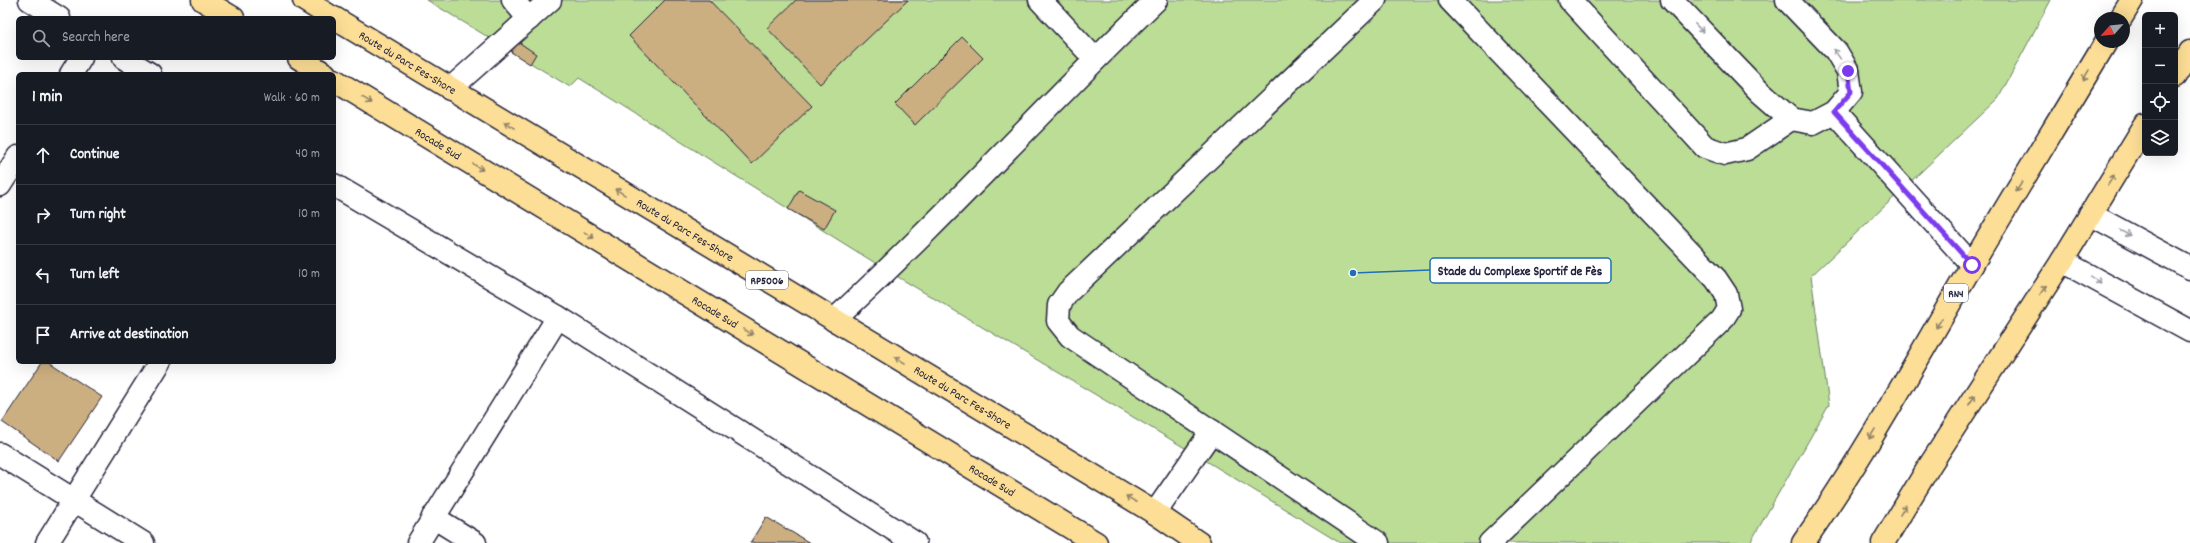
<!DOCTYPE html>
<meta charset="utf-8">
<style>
:root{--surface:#171b24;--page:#242831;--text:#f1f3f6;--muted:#9ea1a6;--line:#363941}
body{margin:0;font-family:Dekko,sans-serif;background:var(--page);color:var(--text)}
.controls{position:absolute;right:12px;top:12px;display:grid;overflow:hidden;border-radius:6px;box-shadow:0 4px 16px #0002}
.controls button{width:36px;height:36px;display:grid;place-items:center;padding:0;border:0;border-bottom:1px solid var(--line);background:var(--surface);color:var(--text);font:20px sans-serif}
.compass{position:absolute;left:2094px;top:12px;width:36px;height:36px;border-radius:50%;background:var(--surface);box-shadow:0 4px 16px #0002;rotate:243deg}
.stop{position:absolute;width:12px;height:12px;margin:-9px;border:3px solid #7c3aed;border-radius:50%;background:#fff}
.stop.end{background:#7c3aed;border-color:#fff;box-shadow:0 1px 4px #0008}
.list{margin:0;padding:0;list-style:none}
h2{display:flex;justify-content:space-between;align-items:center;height:52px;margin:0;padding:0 16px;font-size:17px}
h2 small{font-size:13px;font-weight:400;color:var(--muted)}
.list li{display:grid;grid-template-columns:26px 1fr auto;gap:12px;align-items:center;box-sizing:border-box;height:60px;padding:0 16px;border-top:1px solid var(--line)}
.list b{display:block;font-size:15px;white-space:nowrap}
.list em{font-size:13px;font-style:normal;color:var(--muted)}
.icon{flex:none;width:22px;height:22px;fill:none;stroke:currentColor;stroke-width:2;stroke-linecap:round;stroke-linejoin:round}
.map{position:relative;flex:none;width:2190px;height:543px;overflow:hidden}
.search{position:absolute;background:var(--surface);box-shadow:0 4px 16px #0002;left:16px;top:16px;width:320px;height:44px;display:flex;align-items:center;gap:10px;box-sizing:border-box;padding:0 14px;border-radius:6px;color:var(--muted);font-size:15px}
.panel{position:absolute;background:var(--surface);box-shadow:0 4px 16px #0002;left:16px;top:72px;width:320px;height:292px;border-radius:6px}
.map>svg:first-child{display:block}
</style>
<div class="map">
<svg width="2190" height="543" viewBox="0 0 2190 543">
<rect width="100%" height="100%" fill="#fff"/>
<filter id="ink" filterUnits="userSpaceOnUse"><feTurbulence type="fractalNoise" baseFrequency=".025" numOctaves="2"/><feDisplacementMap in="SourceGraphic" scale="8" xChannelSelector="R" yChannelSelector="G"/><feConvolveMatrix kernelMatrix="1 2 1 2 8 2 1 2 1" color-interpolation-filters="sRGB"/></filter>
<g filter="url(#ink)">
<!-- green -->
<polygon fill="#bbdd96" stroke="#6e8068" points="427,0 2051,0 1998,99 1811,276 1829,405 1750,543 1340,543 1195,454 888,271 579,78 570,87"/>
<!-- building -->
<g fill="#ccaf81" stroke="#22223b">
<polygon points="665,0 709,0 812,106 752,164 629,36"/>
<polygon points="796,0 908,0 820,84 767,28"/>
<polygon points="962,37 983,58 915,125 895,104"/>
<polygon points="517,41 536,54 530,64 511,52"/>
<polygon points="799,190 835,210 824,229 788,209"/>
<polygon points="42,362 49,362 102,397 59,461 2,422"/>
<polygon points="766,517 810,543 750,543"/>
</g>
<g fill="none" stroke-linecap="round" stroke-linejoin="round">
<defs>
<g id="minor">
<polyline points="30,0 59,18"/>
<polyline points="513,0 529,19"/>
<polyline points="1040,0 1095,59"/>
<polyline points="1375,0 1068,292 1059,305 1058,321 1070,336 1378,543"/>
<polyline points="1450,0 1716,279 1726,294 1729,309 1722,320 1490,543"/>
<polyline points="1570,0 1705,147 1725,154 1747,149 1791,119"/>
<polyline points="1672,0 1760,92 1791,119 1813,123 1834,112 1851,92 1848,71 1836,51 1787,0"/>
<polyline points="124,58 150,74"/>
<polyline points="71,74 81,58"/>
<polyline points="450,89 550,0"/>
<polyline points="1834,112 1972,265"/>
<polyline points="0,185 18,157"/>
<polyline points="334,185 558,317 915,543"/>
<polyline points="2090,214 2190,268"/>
<polyline points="2062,261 2190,331"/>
<path d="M834 320C945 218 1047 105 1156 0"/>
<polyline points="0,454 143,543"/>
<polyline points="1155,513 1212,431"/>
<polyline points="433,517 475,543"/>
<polyline points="47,543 160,362"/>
<polyline points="418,543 558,317"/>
</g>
<g id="highway">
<polyline points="203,0 233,18"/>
<polyline points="304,0 333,18"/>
<path id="s1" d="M334 18 1155 513 1199 543"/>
<polyline points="2121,18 2132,0"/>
<polyline points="299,58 325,74"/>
<polyline points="2175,76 2190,52"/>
<path id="s2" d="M334 80 1096 543"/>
<path d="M1803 543C1865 454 1918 358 1972 265 2016 190 2062 116 2106 42"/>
<polyline points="1883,543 1930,465 2062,261 2145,125"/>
</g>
</defs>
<!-- minor casing -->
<use href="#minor" stroke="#22223b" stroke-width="25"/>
<!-- highway casing -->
<use href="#highway" stroke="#22223b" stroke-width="25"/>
<!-- minor -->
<use href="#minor" stroke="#fff" stroke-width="22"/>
<!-- highway -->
<use href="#highway" stroke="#fcde96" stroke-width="22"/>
</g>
<!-- one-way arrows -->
<defs><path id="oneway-shaft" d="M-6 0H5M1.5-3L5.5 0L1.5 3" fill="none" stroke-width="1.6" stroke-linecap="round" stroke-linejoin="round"/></defs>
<g stroke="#9c9ca7">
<use href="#oneway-shaft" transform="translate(1699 28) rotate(46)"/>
<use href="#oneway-shaft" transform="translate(1837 54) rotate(-125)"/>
<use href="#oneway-shaft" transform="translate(2125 233) rotate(28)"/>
<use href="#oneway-shaft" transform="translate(2096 280) rotate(29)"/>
</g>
<g stroke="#8f8068">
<use href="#oneway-shaft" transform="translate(2086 75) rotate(121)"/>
<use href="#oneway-shaft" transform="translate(367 100) rotate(31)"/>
<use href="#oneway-shaft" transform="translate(509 125) rotate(-149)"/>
<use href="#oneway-shaft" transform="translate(478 167) rotate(31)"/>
<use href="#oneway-shaft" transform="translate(2111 180) rotate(-58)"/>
<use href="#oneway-shaft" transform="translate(2019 187) rotate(121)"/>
<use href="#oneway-shaft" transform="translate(620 192) rotate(-149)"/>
<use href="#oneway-shaft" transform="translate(589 235) rotate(31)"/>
<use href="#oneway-shaft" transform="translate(2043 290) rotate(-57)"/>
<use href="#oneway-shaft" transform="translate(1939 323) rotate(121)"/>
<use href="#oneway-shaft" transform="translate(748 332) rotate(31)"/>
<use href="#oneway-shaft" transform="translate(900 360) rotate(-149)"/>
<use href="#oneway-shaft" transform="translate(1972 400) rotate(-57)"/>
<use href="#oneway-shaft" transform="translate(1872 434) rotate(121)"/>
<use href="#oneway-shaft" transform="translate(1131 499) rotate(-149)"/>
<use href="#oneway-shaft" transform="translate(1903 510) rotate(-59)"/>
</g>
</g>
<g fill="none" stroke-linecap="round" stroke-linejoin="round" filter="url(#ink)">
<!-- route -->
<polyline stroke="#7c3aed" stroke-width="5" points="1848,71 1851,92 1834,112 1972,265"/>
</g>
<g text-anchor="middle" stroke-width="3.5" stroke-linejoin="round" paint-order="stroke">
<!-- shield labels -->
<g fill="#fff" stroke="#646476" stroke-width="1">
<rect x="746" y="271" width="42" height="18" rx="3"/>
<rect x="1944" y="284" width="24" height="18" rx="3"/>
</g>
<g font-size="11" font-weight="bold" fill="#22223b">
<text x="767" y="284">RP5006</text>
<text x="1956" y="297">RN4</text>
</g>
<!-- street labels -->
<g font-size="12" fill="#22223b" stroke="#fff">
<text dy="4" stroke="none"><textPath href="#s1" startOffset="86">Route du Parc Fes-Shore</textPath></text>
<text dy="4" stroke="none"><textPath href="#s2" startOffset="122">Rocade Sud</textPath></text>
<text dy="4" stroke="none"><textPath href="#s1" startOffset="410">Route du Parc Fes-Shore</textPath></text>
<text dy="4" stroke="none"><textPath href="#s2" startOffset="446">Rocade Sud</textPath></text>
<text dy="4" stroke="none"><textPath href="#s1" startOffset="734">Route du Parc Fes-Shore</textPath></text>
<text dy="4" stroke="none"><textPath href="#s2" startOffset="770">Rocade Sud</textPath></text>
</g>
</g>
<!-- callouts -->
<path fill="none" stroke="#1f6fb2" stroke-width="1.5" d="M1353 273L1430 270"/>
<circle fill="#1f6fb2" stroke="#fff" stroke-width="1.5" cx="1353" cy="273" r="4"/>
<rect fill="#fff" stroke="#1f6fb2" stroke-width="1.5" x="1430" y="258" width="181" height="25" rx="4"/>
<g font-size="13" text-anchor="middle" font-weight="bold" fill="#22223b">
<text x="1520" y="275">Stade du Complexe Sportif de Fès</text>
</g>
</svg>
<div class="controls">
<button>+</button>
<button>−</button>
<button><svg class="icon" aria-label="locate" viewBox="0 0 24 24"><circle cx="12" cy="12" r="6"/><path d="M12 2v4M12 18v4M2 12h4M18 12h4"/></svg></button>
<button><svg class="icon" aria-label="layers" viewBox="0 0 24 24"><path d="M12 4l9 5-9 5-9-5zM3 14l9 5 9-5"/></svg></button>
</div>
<svg class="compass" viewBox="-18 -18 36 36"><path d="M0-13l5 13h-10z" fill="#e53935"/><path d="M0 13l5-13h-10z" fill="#9ea1a6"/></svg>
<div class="stop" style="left:1972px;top:265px"></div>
<div class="stop end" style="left:1848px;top:71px"></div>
<div class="search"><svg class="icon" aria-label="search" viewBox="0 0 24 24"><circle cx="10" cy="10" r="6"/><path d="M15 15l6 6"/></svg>Search here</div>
<section class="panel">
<h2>1 min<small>Walk · 60 m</small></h2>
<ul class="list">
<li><svg class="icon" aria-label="ahead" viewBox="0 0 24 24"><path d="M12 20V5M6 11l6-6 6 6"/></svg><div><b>Continue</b></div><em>40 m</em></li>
<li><svg class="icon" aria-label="right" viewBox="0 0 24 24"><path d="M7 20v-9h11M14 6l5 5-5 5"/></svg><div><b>Turn right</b></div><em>10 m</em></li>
<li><svg class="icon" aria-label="left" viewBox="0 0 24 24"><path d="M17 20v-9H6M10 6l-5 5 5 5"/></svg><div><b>Turn left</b></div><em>10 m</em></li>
<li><svg class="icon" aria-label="arrive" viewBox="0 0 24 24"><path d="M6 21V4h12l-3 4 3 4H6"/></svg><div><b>Arrive at destination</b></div></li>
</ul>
</section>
</div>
